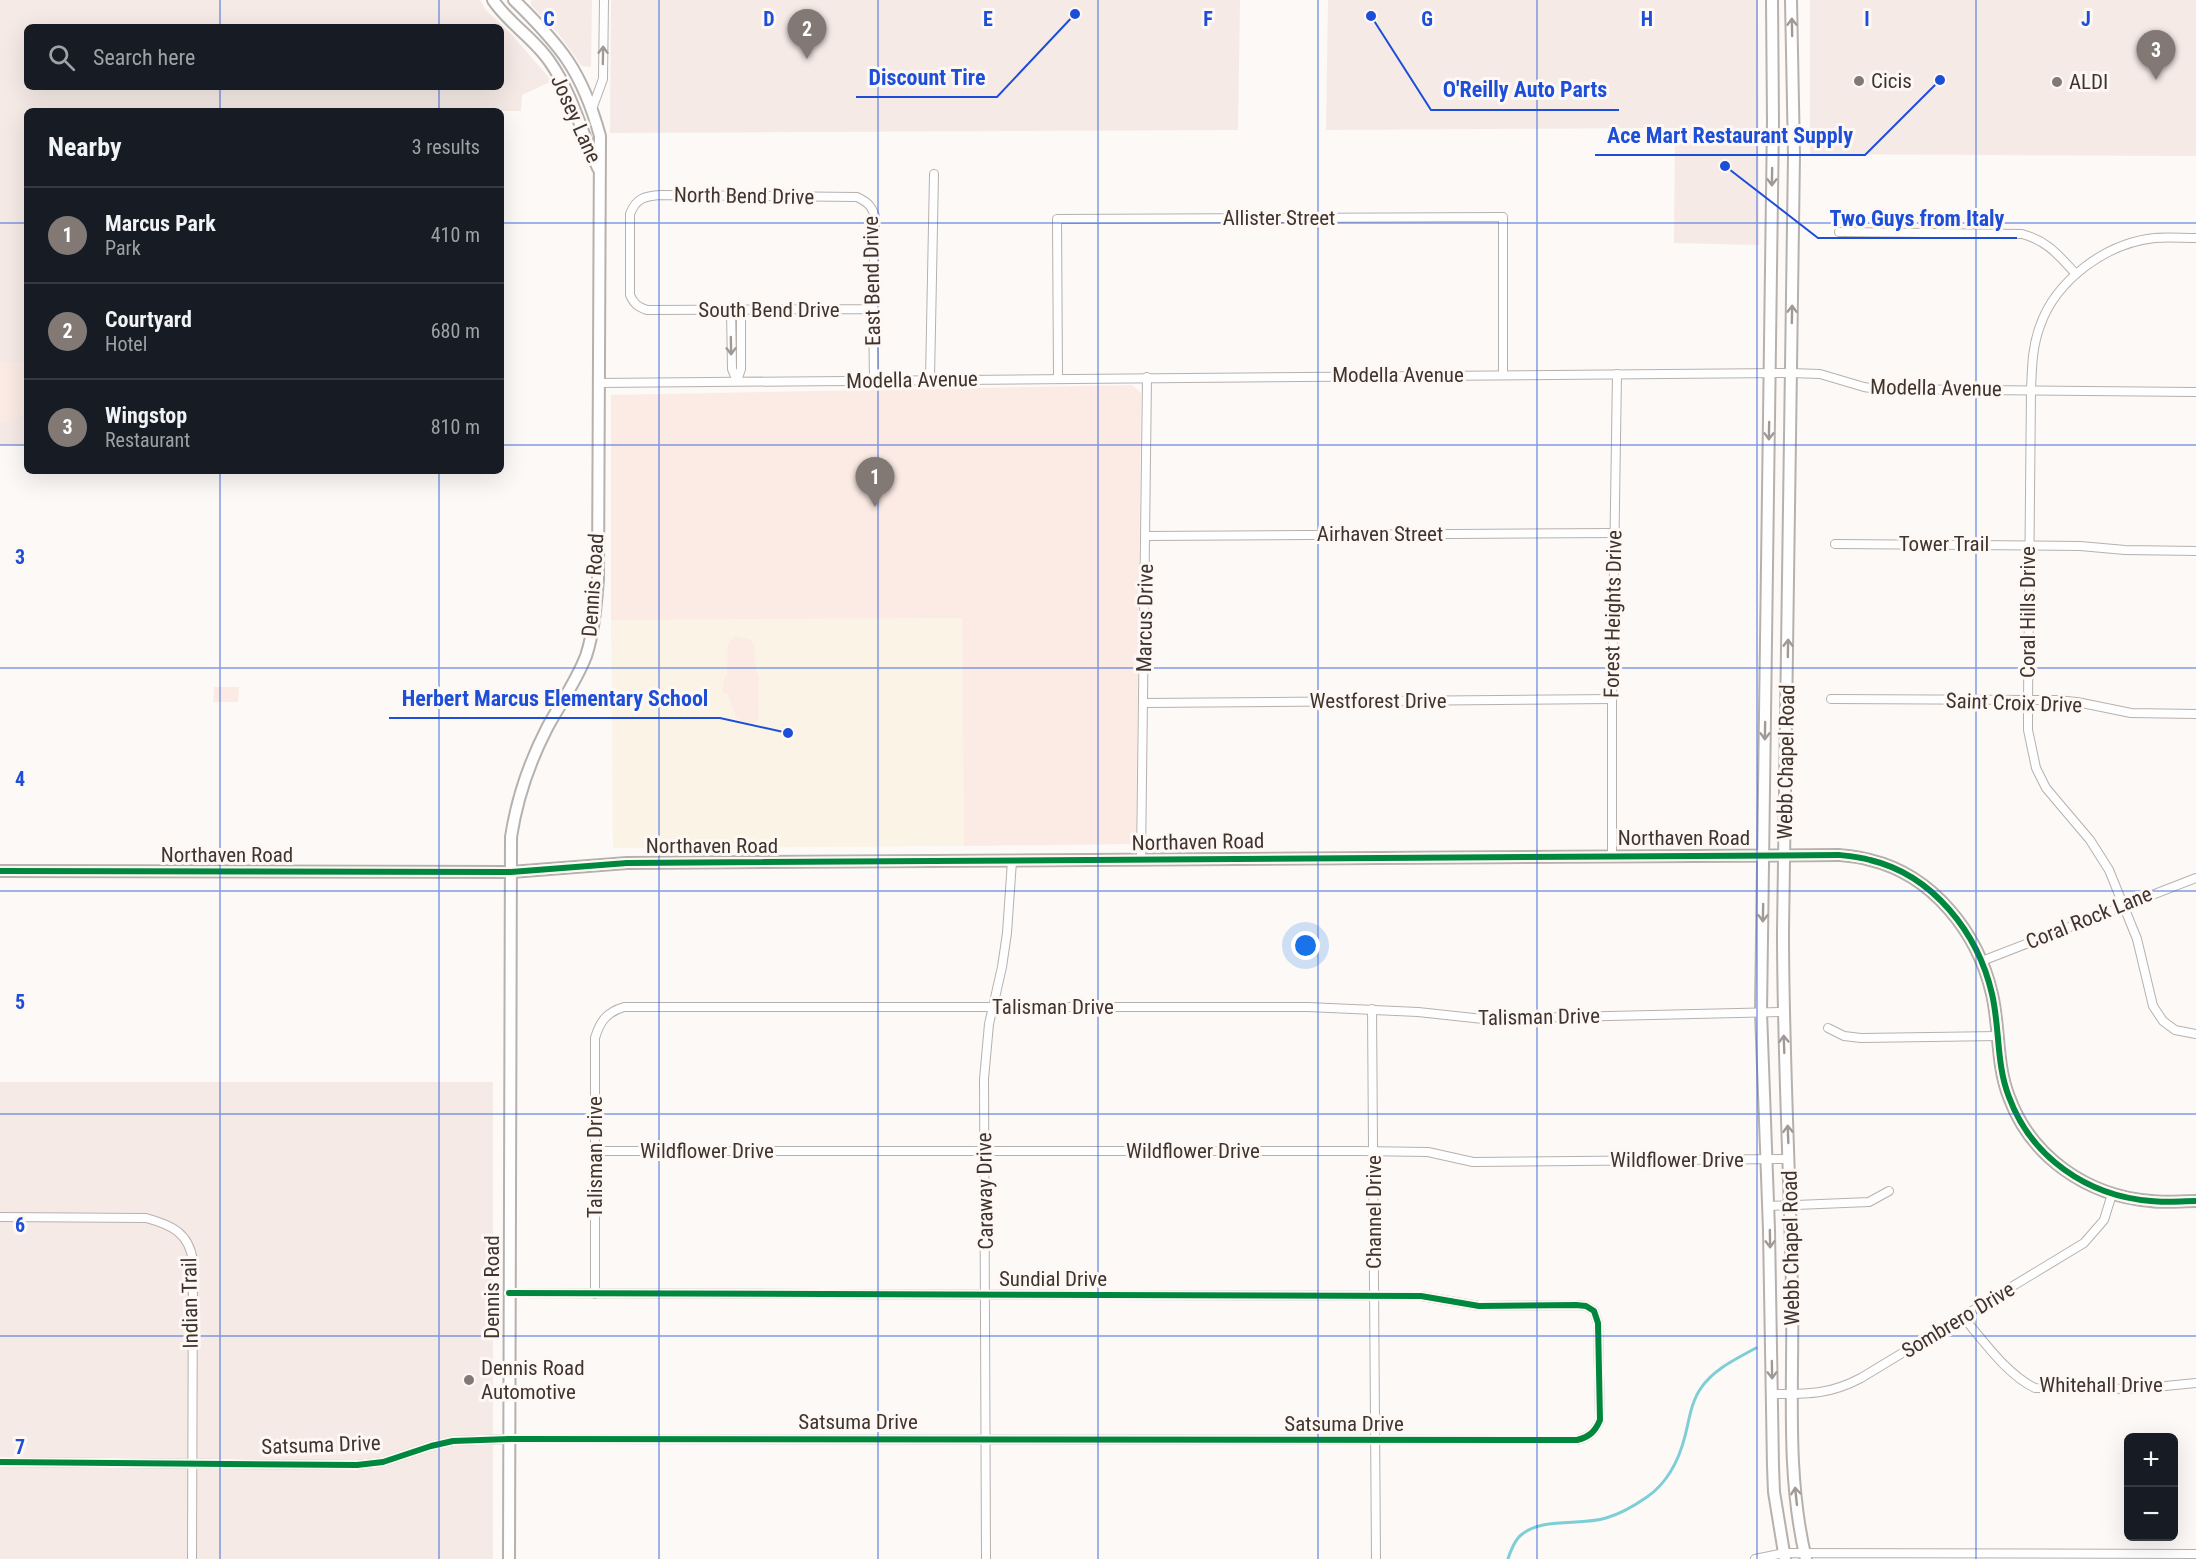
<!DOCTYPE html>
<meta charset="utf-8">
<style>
:root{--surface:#171b24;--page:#20242c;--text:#f1f3f6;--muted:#9ea1a6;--line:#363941;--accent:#827975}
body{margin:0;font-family:"Roboto Condensed",sans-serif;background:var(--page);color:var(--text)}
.controls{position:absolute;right:18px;bottom:18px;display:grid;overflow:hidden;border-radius:9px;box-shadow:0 6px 24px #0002}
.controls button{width:54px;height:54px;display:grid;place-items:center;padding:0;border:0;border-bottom:2px solid var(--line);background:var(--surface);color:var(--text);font:30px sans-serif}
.you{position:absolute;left:1306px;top:946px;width:21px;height:21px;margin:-15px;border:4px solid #fff;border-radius:50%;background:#1a73e8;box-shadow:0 0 0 9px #1a73e833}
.badge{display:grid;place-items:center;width:39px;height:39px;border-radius:50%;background:var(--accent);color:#fff;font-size:20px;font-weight:700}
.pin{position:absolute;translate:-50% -50px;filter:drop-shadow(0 2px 3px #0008)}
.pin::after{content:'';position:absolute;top:32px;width:21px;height:18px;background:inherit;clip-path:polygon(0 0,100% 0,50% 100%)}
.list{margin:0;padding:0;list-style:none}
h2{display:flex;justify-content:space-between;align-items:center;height:78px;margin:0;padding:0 24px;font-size:26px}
h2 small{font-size:20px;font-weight:400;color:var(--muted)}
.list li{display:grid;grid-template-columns:39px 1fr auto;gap:18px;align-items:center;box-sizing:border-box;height:96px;padding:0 24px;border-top:2px solid var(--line)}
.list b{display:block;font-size:22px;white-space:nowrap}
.list p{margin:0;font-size:20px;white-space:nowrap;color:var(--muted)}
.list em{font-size:20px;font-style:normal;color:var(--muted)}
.icon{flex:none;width:33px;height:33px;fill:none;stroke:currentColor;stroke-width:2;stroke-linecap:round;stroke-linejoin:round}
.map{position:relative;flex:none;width:2196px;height:1559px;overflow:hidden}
.search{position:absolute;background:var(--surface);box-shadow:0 6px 24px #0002;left:24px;top:24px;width:480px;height:66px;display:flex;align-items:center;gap:15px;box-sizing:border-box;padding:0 21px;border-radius:9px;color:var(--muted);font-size:22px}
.panel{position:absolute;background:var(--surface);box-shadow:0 6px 24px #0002;left:24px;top:108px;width:480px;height:366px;border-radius:9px}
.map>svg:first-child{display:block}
</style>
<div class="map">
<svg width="2196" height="1559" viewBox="0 0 2196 1559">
<rect width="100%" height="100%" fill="#fcf9f7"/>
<!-- built -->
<g fill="#f5eae6" fill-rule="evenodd">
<path d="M0 0H480L486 10 512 35 552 81 522 95 521 111H27V446L0 445ZM27 27H501V87H27Z"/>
<polygon points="531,0 592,0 591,67 582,66 557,32 531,5"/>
<polygon points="611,0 1240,0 1238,130 610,133"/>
<polygon points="1328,0 1758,0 1759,245 1674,243 1675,128 1326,130"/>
<polygon points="1810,0 2196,0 2196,156 1810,154"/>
<rect x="0" y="1082" width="493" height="477"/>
</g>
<!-- education -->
<polygon fill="#faf3e6" points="962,618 964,846 613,848 611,620"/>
<!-- green -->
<g fill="#fbebe4">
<polygon points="0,362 27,362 27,412 16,420 0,422"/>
<polygon points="1132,385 1141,393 1136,844 964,846 962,618 611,620 611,395"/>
<polygon points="735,636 751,640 754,645 756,673 759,674 758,720 752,725 737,719 728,694 723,692 724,678 727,676 728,644"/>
<polygon points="214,687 239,687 238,702 213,702"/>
</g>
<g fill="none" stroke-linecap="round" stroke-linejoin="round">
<!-- stream -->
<path stroke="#7eced6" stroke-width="3" d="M1508 1559C1510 1552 1515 1540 1521 1535 1542 1517 1580 1526 1606 1518 1620 1514 1634 1506 1647 1497 1667 1483 1679 1460 1685 1436 1689 1421 1691 1402 1701 1388 1714 1369 1736 1359 1756 1348"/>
<defs>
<g id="street">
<polyline points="592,109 603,79 604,0"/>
<path d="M1839 232 2022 234C2048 241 2058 255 2076 274"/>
<path d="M2196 238C2182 238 2168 237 2155 238 2106 243 2056 280 2040 326 2032 347 2032 368 2031 390L2028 702V730L2036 768 2046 788 2090 840 2109 870 2137 939 2153 1006 2163 1021 2175 1030 2196 1034"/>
<path d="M873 309 647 310C638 307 634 304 630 295V214C636 198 645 196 661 195L857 197C867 202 871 205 875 216L873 309 874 380"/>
<polyline points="731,310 732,369 737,381"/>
<polyline points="1058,378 1057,219 1503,217 1503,374"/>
<polyline points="930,379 934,174"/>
<polyline points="737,381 741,369 741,310"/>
<polyline points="598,383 1791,373 1820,374 1864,387 1877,389 2196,392"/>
<polyline points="1146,536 1615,533"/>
<polyline points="1835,544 2080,546 2125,550 2196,551"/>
<polyline points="1831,699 2056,700 2077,702 2131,713 2196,714"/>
<polyline points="1144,703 1612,699"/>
<polyline points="1612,855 1612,699 1617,374"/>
<polyline points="1141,859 1147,377"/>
<polyline points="1982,961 2196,878"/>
<polyline points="1372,1009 1376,1559"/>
<polyline points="1828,1028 1844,1036 1861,1038 1999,1036"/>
<polyline points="595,1151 1359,1151 1428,1152 1473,1162 1789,1159"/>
<polyline points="1769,1206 1869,1202 1889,1191"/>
<path d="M0 1217 146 1218C172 1225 189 1233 193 1261L192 1559"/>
<path d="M595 1294V1038C600 1021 607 1012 624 1007H1308L1418 1012 1483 1019 1783 1012"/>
<path d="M1963 1317C1983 1340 2007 1375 2035 1388L2135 1389 2196 1383"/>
<path d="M1773 1394C1807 1394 1829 1395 1861 1378L2084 1243 2104 1220 2112 1194"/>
<path d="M0 1462 357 1465 383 1462 431 1446 453 1441 509 1439 1577 1440C1589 1437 1595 1432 1600 1420L1598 1323 1594 1311 1586 1306 1576 1305 1479 1306 1421 1296 509 1293"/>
<polyline points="986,1559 984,1079 989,1024 1002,967 1007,933 1012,861"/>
<polyline points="1755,1559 1784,1553 2196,1554"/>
</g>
<g id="secondary">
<path d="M493 0C509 24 534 38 550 62 573 95 581 132 598 168"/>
<polyline points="1772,0 1773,121 1761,1012 1769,1230 1773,1466 1774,1492 1785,1559"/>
<path d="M1791 0 1794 155 1783 932C1783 1052 1790 1172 1792 1291 1794 1380 1785 1472 1806 1559"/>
<path d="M0 871 511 872 627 863 1839 855C1849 856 1860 857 1870 860 1933 875 1978 933 1992 994 2000 1028 1996 1064 2009 1097 2031 1157 2087 1196 2151 1201 2165 1203 2181 1201 2196 1201"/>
<path d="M509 1559 511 837C517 798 529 763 547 728 560 704 576 682 586 656 594 632 596 604 598 579L600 136C582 71 561 46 514 0"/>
</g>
</defs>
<!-- street casing -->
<use href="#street" stroke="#b7b1ae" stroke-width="10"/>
<!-- secondary casing -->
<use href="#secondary" stroke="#b7b1ae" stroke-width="14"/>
<!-- street -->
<use href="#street" stroke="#fffefe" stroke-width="8"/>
<!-- secondary -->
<use href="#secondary" stroke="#fffefe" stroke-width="10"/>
<defs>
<g id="cycleway">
<path d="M0 871 511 872 627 863 1839 855C1849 856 1860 857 1870 860 1933 875 1978 933 1992 994 2000 1028 1996 1064 2009 1097 2031 1157 2087 1196 2151 1201 2165 1203 2181 1201 2196 1201"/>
<path d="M0 1462 357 1465 383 1462 431 1446 453 1441 509 1439 1577 1440C1589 1437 1595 1432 1600 1420L1598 1323 1594 1311 1586 1306 1576 1305 1479 1306 1421 1296 509 1293"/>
</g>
</defs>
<!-- cycleway casing -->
<use href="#cycleway" stroke="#fef8f5" stroke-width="10"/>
<!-- cycleway -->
<use href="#cycleway" stroke="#00873e" stroke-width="6"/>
</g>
<!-- one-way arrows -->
<defs><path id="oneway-shaft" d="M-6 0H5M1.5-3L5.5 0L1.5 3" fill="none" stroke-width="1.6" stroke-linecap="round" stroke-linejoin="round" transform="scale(1.5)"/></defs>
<g stroke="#a09996">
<use href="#oneway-shaft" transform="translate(1792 27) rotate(-91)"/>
<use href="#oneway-shaft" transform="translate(603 55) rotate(-89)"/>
<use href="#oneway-shaft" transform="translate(1772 177) rotate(91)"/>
<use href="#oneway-shaft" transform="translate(1792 314) rotate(-89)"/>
<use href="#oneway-shaft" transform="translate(731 346) rotate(89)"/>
<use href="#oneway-shaft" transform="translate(1769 431) rotate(91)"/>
<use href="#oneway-shaft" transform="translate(1788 648) rotate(-89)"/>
<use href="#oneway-shaft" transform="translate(1765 731) rotate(91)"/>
<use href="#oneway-shaft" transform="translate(1763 913) rotate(91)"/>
<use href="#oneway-shaft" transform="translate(1784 1044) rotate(-92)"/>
<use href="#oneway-shaft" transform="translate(1788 1134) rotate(-92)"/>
<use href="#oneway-shaft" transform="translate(1770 1239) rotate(89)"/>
<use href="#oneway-shaft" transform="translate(1772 1370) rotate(89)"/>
<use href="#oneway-shaft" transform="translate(1796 1496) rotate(-96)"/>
</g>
<!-- grid -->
<path fill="none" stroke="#1d4ed8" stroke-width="1.5" stroke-opacity="0.55" d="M220 0V27M439 0V27M659 0V1559M878 0V1559M1098 0V1559M1318 0V1559M1537 0V1559M1757 0V1559M1976 0V1559M220 87V111M439 87V111M0 223H27M501 223H2196M0 445H27M501 445H2196M220 471V1559M439 471V1559M0 668H2196M0 891H2196M0 1114H2196M0 1336H2196"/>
<!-- markers -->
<g fill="#827975" stroke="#fef8f5" stroke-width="2">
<circle cx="1859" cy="81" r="6"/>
<circle cx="2057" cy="82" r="6"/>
<circle cx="469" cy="1380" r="6"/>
</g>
<g text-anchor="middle" stroke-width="6" stroke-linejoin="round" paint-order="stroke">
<!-- poi labels -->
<g font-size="21" fill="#40342f" stroke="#fef8f5" text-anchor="start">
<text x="1871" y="88">Cicis</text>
<text x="2069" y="89">ALDI</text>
<text x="481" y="1375">Dennis Road<tspan x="481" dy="24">Automotive</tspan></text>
</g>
<!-- street labels -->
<g font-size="21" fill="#40342f" stroke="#fef8f5">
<text transform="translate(576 119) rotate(66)" y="7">Josey Lane</text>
<text transform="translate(744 196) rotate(1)" y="7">North Bend Drive</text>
<text x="1279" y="225">Allister Street</text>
<text transform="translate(872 281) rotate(-91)" y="7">East Bend Drive</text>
<text x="769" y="317">South Bend Drive</text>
<text x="1398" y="382">Modella Avenue</text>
<text transform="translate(912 380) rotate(-1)" y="7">Modella Avenue</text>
<text transform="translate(1936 388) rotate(1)" y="7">Modella Avenue</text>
<text x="1380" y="541">Airhaven Street</text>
<text x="1944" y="551">Tower Trail</text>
<text transform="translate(593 585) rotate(-86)" y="7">Dennis Road</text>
<text transform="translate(2028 612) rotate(-90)" y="7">Coral Hills Drive</text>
<text transform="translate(1613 614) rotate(-89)" y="7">Forest Heights Drive</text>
<text transform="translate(1145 618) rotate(-89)" y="7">Marcus Drive</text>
<text x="1378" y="708">Westforest Drive</text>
<text transform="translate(2014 703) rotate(2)" y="7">Saint Croix Drive</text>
<text transform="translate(1786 762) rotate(-89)" y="7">Webb Chapel Road</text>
<text x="1684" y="845">Northaven Road</text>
<text transform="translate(1198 842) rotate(-1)" y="7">Northaven Road</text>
<text x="712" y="853">Northaven Road</text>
<text x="227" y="862">Northaven Road</text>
<text transform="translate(2089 918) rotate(-22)" y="7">Coral Rock Lane</text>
<text x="1053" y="1014">Talisman Drive</text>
<text transform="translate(1539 1017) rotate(-1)" y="7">Talisman Drive</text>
<text x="707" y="1158">Wildflower Drive</text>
<text x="1193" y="1158">Wildflower Drive</text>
<text transform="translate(595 1157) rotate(-90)" y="7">Talisman Drive</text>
<text x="1677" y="1167">Wildflower Drive</text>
<text transform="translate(985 1191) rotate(-91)" y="7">Caraway Drive</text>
<text transform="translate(1374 1212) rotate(-90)" y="7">Channel Drive</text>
<text transform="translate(1791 1248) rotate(-91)" y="7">Webb Chapel Road</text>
<text x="1053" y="1286">Sundial Drive</text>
<text transform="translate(492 1287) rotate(-90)" y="7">Dennis Road</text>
<text transform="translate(190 1303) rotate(-91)" y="7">Indian Trail</text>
<text transform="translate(1958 1320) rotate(-31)" y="7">Sombrero Drive</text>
<text x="2101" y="1392">Whitehall Drive</text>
<text x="858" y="1429">Satsuma Drive</text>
<text x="1344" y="1431">Satsuma Drive</text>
<text transform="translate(321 1445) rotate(-2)" y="7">Satsuma Drive</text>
</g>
</g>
<g font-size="20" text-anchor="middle" font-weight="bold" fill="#1d4ed8" stroke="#fef8f5" stroke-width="6" stroke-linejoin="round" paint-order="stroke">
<text x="549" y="26">C</text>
<text x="769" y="26">D</text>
<text x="988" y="26">E</text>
<text x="1208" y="26">F</text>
<text x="1427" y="26">G</text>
<text x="1647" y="26">H</text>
<text x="1867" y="26">I</text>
<text x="2086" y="26">J</text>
<text x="20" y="564">3</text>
<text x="20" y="786">4</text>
<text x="20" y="1009">5</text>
<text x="20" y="1232">6</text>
<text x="20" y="1454">7</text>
</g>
<!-- callouts -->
<path fill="none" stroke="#1d4ed8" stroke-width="2" d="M1075 14L997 97H856M1371 16L1431 110H1619M1940 80L1865 155H1595M1725 166L1818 238H2017M788 733L720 718H389"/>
<g fill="#1d4ed8" stroke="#fef8f5" stroke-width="2">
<circle cx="1075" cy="14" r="6"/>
<circle cx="1371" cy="16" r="6"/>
<circle cx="1940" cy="80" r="6"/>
<circle cx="1725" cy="166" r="6"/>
<circle cx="788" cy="733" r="6"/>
</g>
<g font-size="22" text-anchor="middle" font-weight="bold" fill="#1d4ed8" stroke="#fef8f5" stroke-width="6" stroke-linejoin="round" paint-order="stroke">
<text x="927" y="85">Discount Tire</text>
<text x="1525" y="97">O'Reilly Auto Parts</text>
<text x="1730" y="143">Ace Mart Restaurant Supply</text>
<text x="1917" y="226">Two Guys from Italy</text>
<text x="555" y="706">Herbert Marcus Elementary School</text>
</g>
</svg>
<div class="controls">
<button>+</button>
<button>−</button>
</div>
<div class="you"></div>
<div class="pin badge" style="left:875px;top:507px">1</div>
<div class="pin badge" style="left:807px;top:59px">2</div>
<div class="pin badge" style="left:2156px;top:80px">3</div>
<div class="search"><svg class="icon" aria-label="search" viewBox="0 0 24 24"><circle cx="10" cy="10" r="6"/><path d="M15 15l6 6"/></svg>Search here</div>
<section class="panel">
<h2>Nearby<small>3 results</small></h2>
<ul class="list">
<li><span class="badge">1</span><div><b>Marcus Park</b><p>Park</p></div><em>410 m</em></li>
<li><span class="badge">2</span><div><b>Courtyard</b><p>Hotel</p></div><em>680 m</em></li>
<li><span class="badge">3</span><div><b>Wingstop</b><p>Restaurant</p></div><em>810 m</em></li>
</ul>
</section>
</div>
